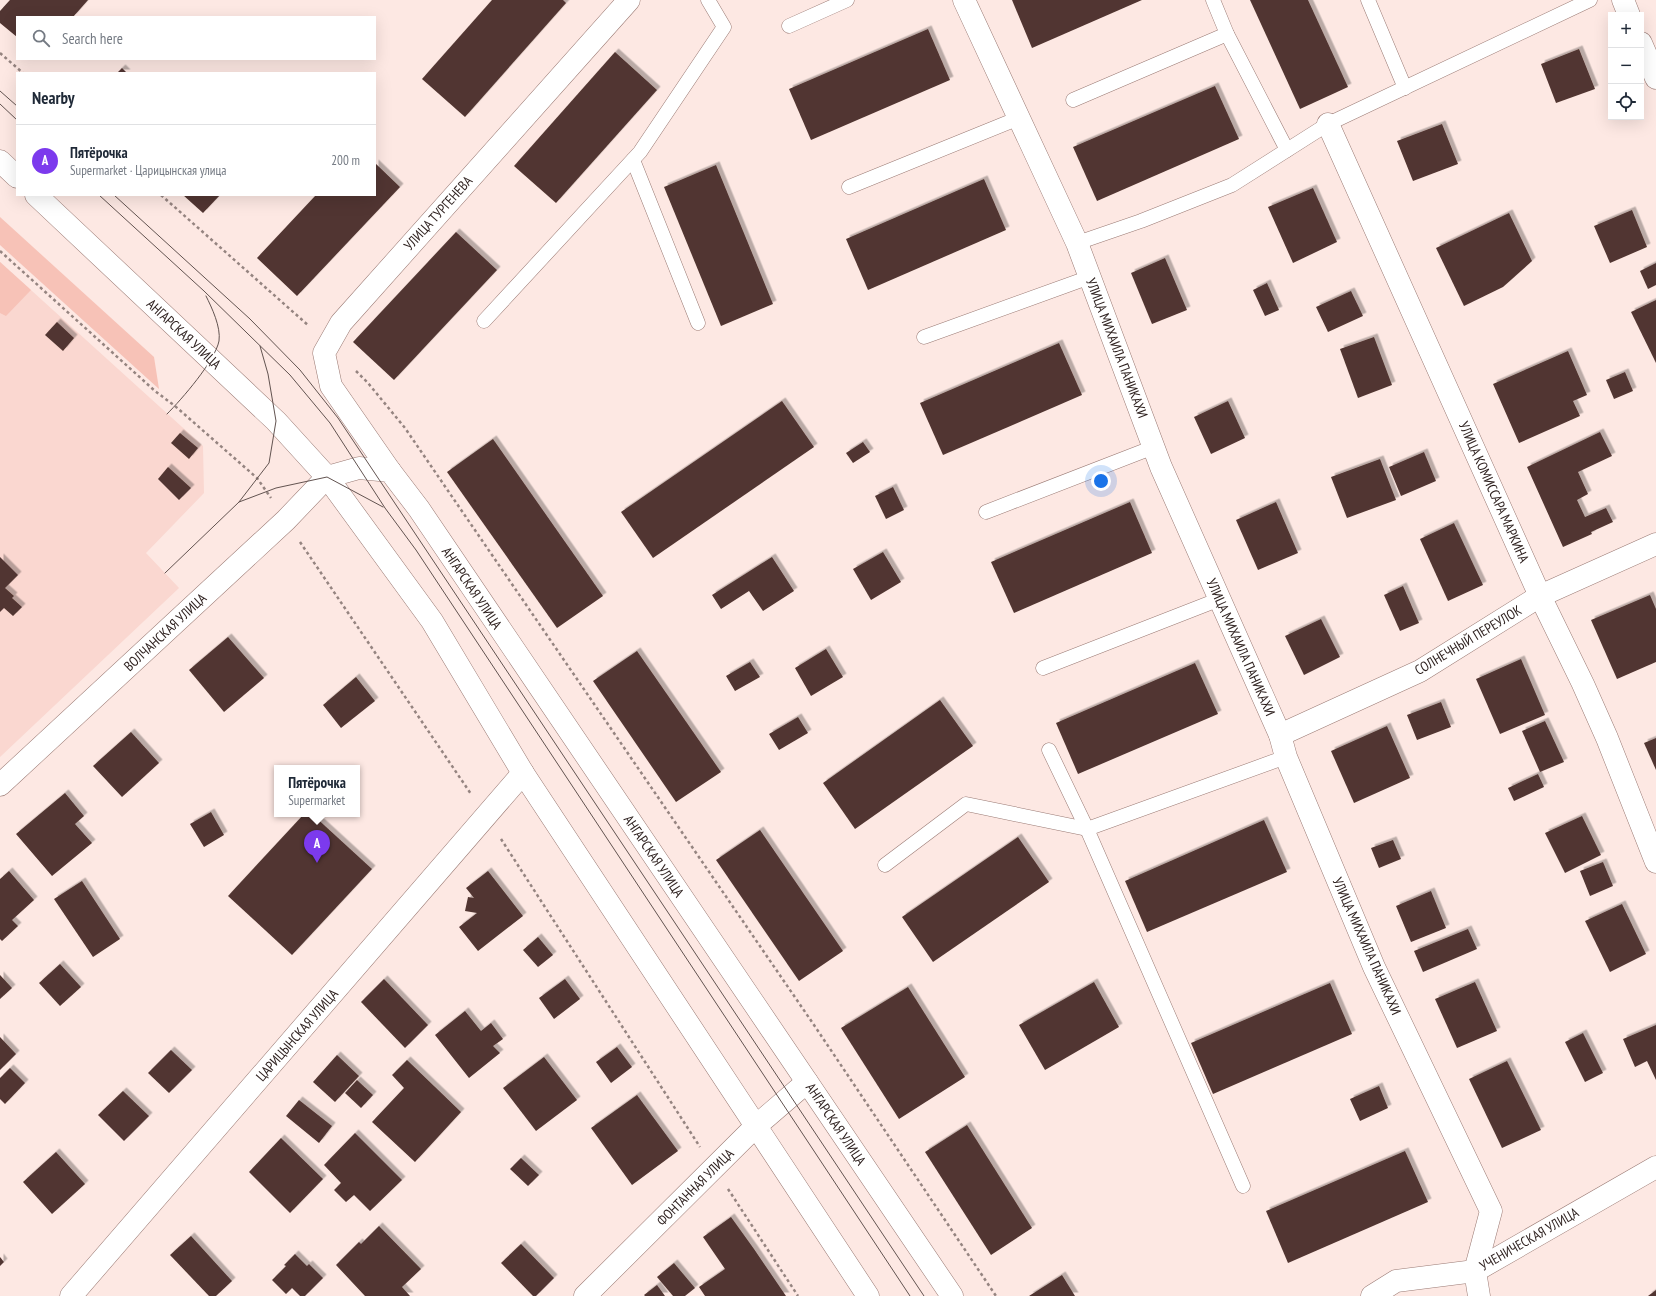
<!DOCTYPE html>
<meta charset="utf-8">
<style>
:root{--surface:#fff;--page:#f2f2f3;--text:#1f2937;--muted:#747a83;--line:#e0e1e3;--accent:#7c3aed}
body{margin:0;font-family:"PT Sans Narrow",sans-serif;background:var(--page);color:var(--text)}
.controls{position:absolute;right:12px;top:12px;display:grid;overflow:hidden;border-radius:0px;box-shadow:0 4px 16px #0002}
.controls button{width:36px;height:36px;display:grid;place-items:center;padding:0;border:0;border-bottom:1px solid var(--line);background:var(--surface);color:var(--text);font:20px sans-serif}
.you{position:absolute;left:1101px;top:481px;width:14px;height:14px;margin:-10px;border:3px solid #fff;border-radius:50%;background:#1a73e8;box-shadow:0 0 0 6px #1a73e833}
.badge{display:grid;place-items:center;width:26px;height:26px;border-radius:50%;background:var(--accent);color:#fff;font-size:13px;font-weight:700}
.pin{position:absolute;translate:-50% -33px;filter:drop-shadow(0 1px 2px #0008)}
.pin::after{content:'';position:absolute;top:21px;width:14px;height:12px;background:inherit;clip-path:polygon(0 0,100% 0,50% 100%)}
.popup{position:absolute;left:274px;top:765px;width:86px;height:52px;box-sizing:border-box;display:grid;place-content:center;border-radius:0px;background:var(--surface);filter:drop-shadow(0 1px 3px #0005);font-size:13px;white-space:nowrap;color:var(--muted)}
.popup b{font-size:15px;color:var(--text)}
.popup::after{content:'';position:absolute;left:50%;top:100%;margin-left:-8px;border:8px solid transparent;border-top-color:var(--surface)}
.list{margin:0;padding:0;list-style:none}
h2{display:flex;justify-content:space-between;align-items:center;height:52px;margin:0;padding:0 16px;font-size:17px}
h2 small{font-size:13px;font-weight:400;color:var(--muted)}
.list li{display:grid;grid-template-columns:26px 1fr auto;gap:12px;align-items:center;box-sizing:border-box;height:72px;padding:0 16px;border-top:1px solid var(--line)}
.list b{display:block;font-size:15px;white-space:nowrap}
.list p{margin:0;font-size:13px;white-space:nowrap;color:var(--muted)}
.list em{font-size:13px;font-style:normal;color:var(--muted)}
.icon{flex:none;width:22px;height:22px;fill:none;stroke:currentColor;stroke-width:2;stroke-linecap:round;stroke-linejoin:round}
.map{position:relative;flex:none;width:1656px;height:1296px;overflow:hidden}
.search{position:absolute;background:var(--surface);box-shadow:0 4px 16px #0002;left:16px;top:16px;width:360px;height:44px;display:flex;align-items:center;gap:10px;box-sizing:border-box;padding:0 14px;border-radius:0px;color:var(--muted);font-size:15px}
.panel{position:absolute;background:var(--surface);box-shadow:0 4px 16px #0002;left:16px;top:72px;width:360px;height:124px;border-radius:0px}
.map>svg:first-child{display:block}
</style>
<div class="map">
<svg width="1656" height="1296" viewBox="0 0 1656 1296">
<defs>
<filter id="shadow"><feDropShadow dx="3.5" dy="-3.5" stdDeviation="0" flood-color="#0004"/></filter>
</defs>
<rect width="100%" height="100%" fill="#fde8e3"/>
<!-- built -->
<polygon fill="#fad7d0" points="0,262 203,446 204,493 146,553 179,588 0,757"/>
<!-- green -->
<g fill="#f7c2b7">
<polygon points="0,217 154,357 159,389 0,245"/>
<polygon points="0,262 31,290 6,316 0,313"/>
</g>
<!-- building -->
<g fill="#513530" filter="url(#shadow)">
<polygon points="10,0 88,0 73,17 17,17 17,37 0,23 0,11"/>
<polygon points="492,0 563,0 566,3 465,117 422,79"/>
<polygon points="1012,0 1142,0 1032,48"/>
<polygon points="1250,0 1308,0 1348,87 1300,109"/>
<polygon points="928,29 950,80 811,140 789,89"/>
<polygon points="1579,49 1595,89 1556,103 1541,64"/>
<polygon points="615,52 657,90 556,203 514,166"/>
<polygon points="122,68 127,73 117,73"/>
<polygon points="1215,86 1239,139 1097,201 1073,147"/>
<polygon points="1442,124 1458,164 1413,181 1397,141"/>
<polygon points="375,163 400,187 297,296 257,258 316,195 375,195"/>
<polygon points="716,165 773,304 721,326 664,187"/>
<polygon points="984,179 1006,230 868,290 846,239"/>
<polygon points="1313,188 1337,242 1293,263 1268,207"/>
<polygon points="183,195 220,195 203,213"/>
<polygon points="1632,210 1647,247 1610,263 1594,226"/>
<polygon points="1509,213 1532,261 1503,287 1464,306 1436,248"/>
<polygon points="456,232 497,270 394,380 353,342"/>
<polygon points="1165,258 1187,310 1152,324 1131,273"/>
<polygon points="1656,263 1656,285 1648,289 1640,271"/>
<polygon points="1267,283 1279,310 1265,316 1253,290"/>
<polygon points="1351,291 1363,316 1328,332 1316,307"/>
<polygon points="1656,300 1656,363 1631,312"/>
<polygon points="57,322 74,338 63,351 45,335"/>
<polygon points="1374,337 1392,385 1358,398 1340,349"/>
<polygon points="1059,343 1082,395 943,455 920,403"/>
<polygon points="1568,351 1587,395 1573,401 1580,416 1519,443 1493,384"/>
<polygon points="1625,372 1633,391 1614,399 1606,380"/>
<polygon points="782,401 814,447 653,558 621,512"/>
<polygon points="1228,401 1245,438 1211,454 1194,417"/>
<polygon points="1600,432 1612,456 1578,472 1588,494 1577,500 1585,517 1606,508 1613,522 1591,532 1592,534 1563,547 1527,467"/>
<polygon points="180,433 198,448 189,459 171,443"/>
<polygon points="493,439 603,596 557,628 447,472"/>
<polygon points="863,442 870,452 853,463 846,453"/>
<polygon points="1424,452 1436,481 1401,496 1389,467"/>
<polygon points="1380,459 1396,500 1347,518 1331,477"/>
<polygon points="168,467 191,488 179,500 158,479"/>
<polygon points="893,487 904,510 886,519 875,496"/>
<polygon points="1130,502 1152,553 1014,613 991,562"/>
<polygon points="1276,502 1298,553 1258,570 1236,520"/>
<polygon points="1454,523 1483,585 1448,601 1420,539"/>
<polygon points="883,552 901,582 871,600 853,569"/>
<polygon points="0,557 18,575 5,588 14,596 12,598 22,607 13,616 4,608 0,612"/>
<polygon points="772,557 794,591 763,611 749,591 721,609 712,595"/>
<polygon points="1403,586 1419,623 1400,631 1384,595"/>
<polygon points="1650,595 1656,609 1656,662 1617,679 1591,620"/>
<polygon points="1321,619 1340,657 1304,675 1285,636"/>
<polygon points="228,637 264,678 224,712 189,670"/>
<polygon points="826,649 843,677 811,696 795,668"/>
<polygon points="637,651 721,772 676,802 593,681"/>
<polygon points="1521,659 1545,715 1500,734 1476,679"/>
<polygon points="750,662 760,677 735,691 726,676"/>
<polygon points="1195,663 1218,714 1078,774 1056,723"/>
<polygon points="356,677 375,701 341,728 323,705"/>
<polygon points="940,700 973,746 855,829 823,783"/>
<polygon points="1441,702 1451,727 1417,740 1407,715"/>
<polygon points="798,717 808,733 779,750 769,734"/>
<polygon points="1545,721 1564,762 1540,772 1522,731"/>
<polygon points="1387,726 1410,778 1354,803 1331,751"/>
<polygon points="131,732 159,763 122,797 93,766"/>
<polygon points="1656,738 1656,770 1644,743"/>
<polygon points="1538,774 1544,787 1514,801 1508,788"/>
<polygon points="65,793 84,816 75,824 92,843 52,876 16,834"/>
<polygon points="211,812 224,835 204,847 190,824"/>
<polygon points="304,814 312,814 372,869 292,955 228,896"/>
<polygon points="1582,816 1601,855 1565,873 1545,833"/>
<polygon points="1264,820 1287,872 1147,932 1125,881"/>
<polygon points="760,830 843,951 799,981 716,860"/>
<polygon points="1018,837 1049,882 933,962 902,917"/>
<polygon points="1393,840 1401,859 1379,868 1371,848"/>
<polygon points="1603,862 1613,886 1590,896 1580,871"/>
<polygon points="9,871 34,900 12,920 18,926 2,941 0,939 0,879"/>
<polygon points="488,871 523,916 478,951 459,927 477,913 465,911 468,897 474,898 466,888"/>
<polygon points="82,881 120,939 93,957 54,899"/>
<polygon points="1431,891 1446,928 1411,942 1396,906"/>
<polygon points="1622,904 1646,954 1610,972 1585,921"/>
<polygon points="1468,929 1477,949 1423,972 1414,951"/>
<polygon points="538,937 553,955 538,967 523,950"/>
<polygon points="60,964 81,987 60,1006 39,983"/>
<polygon points="0,975 12,988 0,999"/>
<polygon points="384,979 428,1025 405,1048 361,1002"/>
<polygon points="565,979 580,999 554,1019 539,998"/>
<polygon points="1094,982 1119,1027 1045,1070 1019,1025"/>
<polygon points="1475,982 1497,1031 1457,1048 1435,999"/>
<polygon points="1330,983 1352,1034 1213,1094 1191,1043"/>
<polygon points="908,987 965,1077 899,1119 841,1028"/>
<polygon points="465,1011 481,1031 491,1023 503,1039 493,1046 500,1053 469,1078 435,1035"/>
<polygon points="1656,1025 1656,1080 1647,1061 1635,1067 1623,1039"/>
<polygon points="1583,1033 1603,1073 1585,1082 1565,1042"/>
<polygon points="0,1037 16,1054 0,1070"/>
<polygon points="617,1047 632,1067 611,1083 596,1062"/>
<polygon points="171,1050 192,1070 169,1093 148,1073"/>
<polygon points="337,1055 359,1076 335,1102 313,1082"/>
<polygon points="544,1057 577,1100 536,1131 503,1088"/>
<polygon points="407,1060 461,1112 415,1162 372,1122 404,1088 392,1075"/>
<polygon points="1507,1061 1541,1130 1502,1148 1469,1079"/>
<polygon points="10,1068 25,1083 5,1104 0,1099 0,1078"/>
<polygon points="357,1080 373,1095 361,1108 345,1093"/>
<polygon points="1379,1086 1388,1108 1360,1121 1350,1099"/>
<polygon points="123,1091 149,1116 124,1141 98,1115"/>
<polygon points="637,1095 678,1151 632,1185 591,1128"/>
<polygon points="299,1100 332,1126 319,1143 286,1116"/>
<polygon points="967,1125 1032,1228 991,1255 925,1152"/>
<polygon points="355,1133 402,1180 370,1211 354,1195 346,1202 334,1190 341,1183 324,1165"/>
<polygon points="281,1138 323,1179 290,1213 249,1172"/>
<polygon points="1405,1151 1428,1202 1288,1263 1266,1211"/>
<polygon points="56,1152 85,1184 52,1214 23,1182"/>
<polygon points="521,1158 539,1175 528,1186 510,1169"/>
<polygon points="731,1217 754,1249 786,1296 705,1296 699,1287 725,1269 703,1237"/>
<polygon points="379,1226 421,1269 402,1287 410,1296 365,1296 336,1265 359,1242 361,1244"/>
<polygon points="191,1236 232,1281 216,1296 209,1296 170,1255"/>
<polygon points="521,1244 554,1278 536,1296 533,1296 501,1263"/>
<polygon points="295,1254 307,1266 309,1264 323,1278 305,1296 300,1296 292,1288 286,1294 272,1280 286,1266 284,1265"/>
<polygon points="0,1257 4,1262 0,1266"/>
<polygon points="674,1263 695,1288 685,1296 673,1296 657,1277"/>
<polygon points="1062,1275 1075,1296 1029,1296"/>
<polygon points="657,1285 665,1296 645,1296 644,1295"/>
<polygon points="1656,1290 1656,1296 1648,1296"/>
</g>
<g fill="none" stroke-linecap="round" stroke-linejoin="round">
<defs>
<g id="service">
<polyline points="1213,0 1227,34 1287,150"/>
<polyline points="1368,0 1405,88"/>
<polyline points="789,26 847,0"/>
<polyline points="1073,100 1227,34"/>
<polyline points="633,160 698,323"/>
<polyline points="849,187 1019,118"/>
<polyline points="1077,243 1141,221 1232,185 1328,124 1590,0"/>
<polyline points="484,321 640,152 724,27 708,0"/>
<polyline points="924,337 1090,277"/>
<polyline points="986,512 1154,447"/>
<polyline points="1043,668 1220,599"/>
<polyline points="1049,750 1087,829 1243,1186"/>
<polyline points="885,865 966,804 1087,829 1286,757"/>
</g>
<g id="minor">
<polyline points="964,0 1077,243 1161,467 1280,735 1286,757 1374,967 1491,1211 1475,1271 1479,1296"/>
<polyline points="1623,0 1629,15"/>
<polyline points="1641,43 1656,78"/>
<polyline points="1328,124 1540,596 1583,684 1607,738 1656,862"/>
<polyline points="390,471 331,386 324,353 341,323 629,0"/>
<polyline points="1280,735 1420,671 1540,596 1656,544"/>
<polyline points="0,785 286,520 327,477"/>
<polyline points="71,1296 523,773"/>
<polyline points="1372,1296 1396,1281 1475,1271 1656,1167"/>
</g>
<g id="secondary">
<polyline points="0,161 17,177"/>
<polyline points="36,195 276,421 327,477 432,621 523,773 868,1296"/>
<polyline points="327,477 359,468 390,471 419,509 952,1296"/>
<polyline points="585,1296 756,1126 807,1082"/>
</g>
</defs>
<!-- service casing -->
<use href="#service" stroke="#9a7a74" stroke-width="15"/>
<!-- minor casing -->
<use href="#minor" stroke="#9a7a74" stroke-width="23"/>
<!-- secondary casing -->
<use href="#secondary" stroke="#9a7a74" stroke-width="23"/>
<!-- path -->
<g stroke="#958480" stroke-width="2.5" stroke-dasharray="3 3" stroke-linecap="butt">
<polyline points="0,53 23,73"/>
<polyline points="161,195 309,326"/>
<polyline points="0,251 155,391 175,406 257,478 271,498"/>
<polyline points="356,371 368,383 405,428 814,1025 996,1296"/>
<polyline points="300,542 471,794"/>
<polyline points="501,839 700,1147"/>
<polyline points="728,1189 798,1296"/>
</g>
<!-- service -->
<use href="#service" stroke="#fff" stroke-width="14"/>
<!-- minor -->
<use href="#minor" stroke="#fff" stroke-width="22"/>
<!-- secondary -->
<use href="#secondary" stroke="#fff" stroke-width="22"/>
<!-- tram -->
<g stroke="#625350" stroke-width="1">
<polyline points="0,91 17,106"/>
<polyline points="0,104 17,120"/>
<polyline points="99,195 204,291 290,375 330,423 385,508 416,550 910,1296"/>
<polyline points="114,195 250,319 300,370 338,418 924,1296"/>
<path d="M167 414C182 399 215 361 219 341 221 327 212 308 206 296"/>
<polyline points="239,502 269,463 276,421 268,374 260,346"/>
<polyline points="165,573 239,502 276,488 327,477 383,507"/>
</g>
</g>
<g text-anchor="middle" stroke-width="4" stroke-linejoin="round" paint-order="stroke">
<!-- street labels -->
<g font-size="14" fill="#2c1f1d" stroke="#fff">
<text transform="translate(438 213) rotate(-48)" y="5">УЛИЦА ТУРГЕНЕВА</text>
<text transform="translate(184 334) rotate(43)" y="5">АНГАРСКАЯ УЛИЦА</text>
<text transform="translate(1117 348) rotate(69)" y="5">УЛИЦА МИХАИЛА ПАНИКАХИ</text>
<text transform="translate(1494 492) rotate(66)" y="5">УЛИЦА КОМИССАРА МАРКИНА</text>
<text transform="translate(472 588) rotate(56)" y="5">АНГАРСКАЯ УЛИЦА</text>
<text transform="translate(165 632) rotate(-43)" y="5">ВОЛЧАНСКАЯ УЛИЦА</text>
<text transform="translate(1468 640) rotate(-31)" y="5">СОЛНЕЧНЫЙ ПЕРЕУЛОК</text>
<text transform="translate(1241 647) rotate(66)" y="5">УЛИЦА МИХАИЛА ПАНИКАХИ</text>
<text transform="translate(654 856) rotate(56)" y="5">АНГАРСКАЯ УЛИЦА</text>
<text transform="translate(1367 946) rotate(66)" y="5">УЛИЦА МИХАИЛА ПАНИКАХИ</text>
<text transform="translate(297 1035) rotate(-49)" y="5">ЦАРИЦЫНСКАЯ УЛИЦА</text>
<text transform="translate(836 1124) rotate(56)" y="5">АНГАРСКАЯ УЛИЦА</text>
<text transform="translate(695 1187) rotate(-45)" y="5">ФОНТАННАЯ УЛИЦА</text>
<text transform="translate(1529 1239) rotate(-30)" y="5">УЧЕНИЧЕСКАЯ УЛИЦА</text>
</g>
</g>
</svg>
<div class="controls">
<button>+</button>
<button>−</button>
<button><svg class="icon" aria-label="locate" viewBox="0 0 24 24"><circle cx="12" cy="12" r="6"/><path d="M12 2v4M12 18v4M2 12h4M18 12h4"/></svg></button>
</div>
<div class="you"></div>
<div class="pin badge" style="left:317px;top:863px">A</div>
<div class="popup"><b>Пятёрочка</b>Supermarket</div>
<div class="search"><svg class="icon" aria-label="search" viewBox="0 0 24 24"><circle cx="10" cy="10" r="6"/><path d="M15 15l6 6"/></svg>Search here</div>
<section class="panel">
<h2>Nearby<small></small></h2>
<ul class="list">
<li><span class="badge">A</span><div><b>Пятёрочка</b><p>Supermarket · Царицынская улица</p></div><em>200 m</em></li>
</ul>
</section>
</div>
